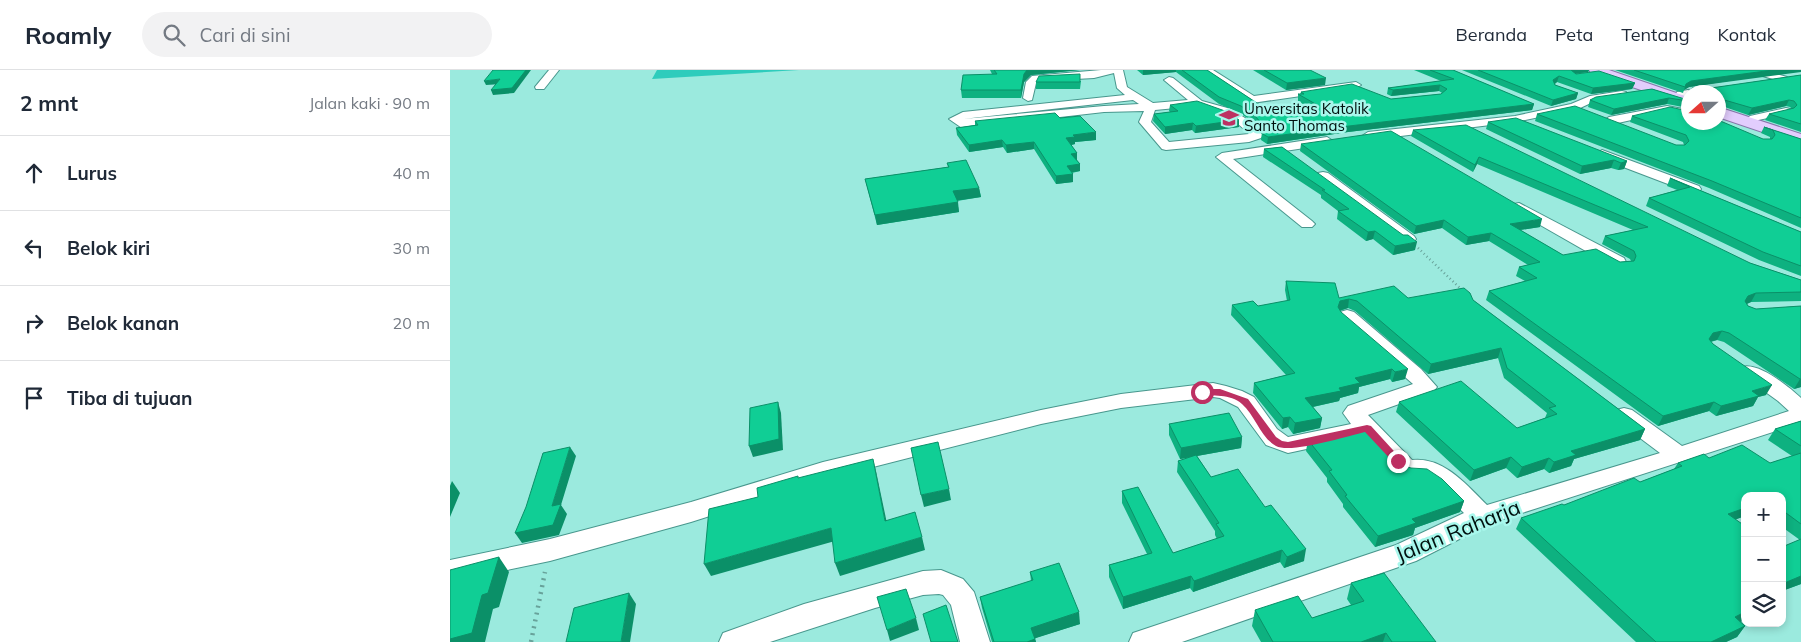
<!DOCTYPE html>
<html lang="id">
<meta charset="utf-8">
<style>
:root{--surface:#fff;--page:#f2f2f3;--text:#1f2937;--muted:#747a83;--line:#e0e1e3}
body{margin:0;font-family:Mulish,sans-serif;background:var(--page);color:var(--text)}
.controls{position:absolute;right:15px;bottom:15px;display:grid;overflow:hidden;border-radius:10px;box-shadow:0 2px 8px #0003}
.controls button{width:45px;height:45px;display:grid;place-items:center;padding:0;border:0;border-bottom:1px solid var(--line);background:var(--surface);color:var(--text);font:25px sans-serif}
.compass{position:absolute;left:1231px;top:15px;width:45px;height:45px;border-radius:50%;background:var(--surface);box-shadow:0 2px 8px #0003;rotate:249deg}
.stop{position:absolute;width:15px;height:15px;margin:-11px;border:4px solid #bd3062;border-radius:50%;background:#fff}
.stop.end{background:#bd3062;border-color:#fff;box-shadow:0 1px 5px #0008}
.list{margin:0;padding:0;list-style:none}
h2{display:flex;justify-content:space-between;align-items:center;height:65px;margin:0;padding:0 20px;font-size:21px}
h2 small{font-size:16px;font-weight:400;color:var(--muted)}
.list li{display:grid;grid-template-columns:32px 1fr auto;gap:15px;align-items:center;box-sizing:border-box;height:75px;padding:0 20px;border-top:1px solid var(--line)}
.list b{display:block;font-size:19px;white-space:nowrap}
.list em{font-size:16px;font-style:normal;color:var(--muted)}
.icon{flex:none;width:28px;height:28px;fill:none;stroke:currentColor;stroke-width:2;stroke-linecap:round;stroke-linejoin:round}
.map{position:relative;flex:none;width:1351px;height:572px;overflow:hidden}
header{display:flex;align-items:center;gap:30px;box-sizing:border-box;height:70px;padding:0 25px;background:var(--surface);border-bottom:1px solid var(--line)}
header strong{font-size:24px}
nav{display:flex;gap:28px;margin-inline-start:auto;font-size:18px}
.search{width:350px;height:45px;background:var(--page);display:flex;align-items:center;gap:12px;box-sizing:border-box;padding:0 18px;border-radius:28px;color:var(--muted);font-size:19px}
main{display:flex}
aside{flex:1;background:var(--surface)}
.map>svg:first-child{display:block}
</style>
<header>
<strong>Roamly</strong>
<div class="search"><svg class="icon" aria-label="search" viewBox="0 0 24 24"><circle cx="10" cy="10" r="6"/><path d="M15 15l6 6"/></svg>Cari di sini</div>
<nav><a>Beranda</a><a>Peta</a><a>Tentang</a><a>Kontak</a></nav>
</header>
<main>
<aside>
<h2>2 mnt<small>Jalan kaki · 90 m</small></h2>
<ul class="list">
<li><svg class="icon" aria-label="ahead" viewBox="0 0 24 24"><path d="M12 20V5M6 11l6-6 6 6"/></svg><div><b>Lurus</b></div><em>40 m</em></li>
<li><svg class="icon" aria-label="left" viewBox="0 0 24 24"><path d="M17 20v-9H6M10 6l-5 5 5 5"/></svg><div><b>Belok kiri</b></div><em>30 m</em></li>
<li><svg class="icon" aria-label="right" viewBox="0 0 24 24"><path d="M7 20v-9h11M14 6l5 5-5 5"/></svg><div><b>Belok kanan</b></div><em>20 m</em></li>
<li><svg class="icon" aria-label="arrive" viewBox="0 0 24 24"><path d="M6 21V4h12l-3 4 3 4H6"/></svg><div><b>Tiba di tujuan</b></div></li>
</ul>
</aside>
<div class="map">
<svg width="1351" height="572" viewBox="0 0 1351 572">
<rect width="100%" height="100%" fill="#9beade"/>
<!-- water -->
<polygon fill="#2eccbc" points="207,0 349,0 202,9"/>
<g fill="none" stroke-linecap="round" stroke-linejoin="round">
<defs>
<g id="minor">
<polygon points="99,0 109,0 94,19 86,19 85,17"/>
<path d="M651 0H673L677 17 703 33 738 30 714 10 719 7 723 8 752 31 781 39 798 50 813 65 811 68 799 72 716 80 712 79 689 52 694 41 654 42 512 58 499 49 513 42 675 25 667 18 664 3 644 8 589 11 586 13 582 30 578 31 573 28 576 12 582 6ZM683 30 689 34 654 36 513 49ZM747 36C768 41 784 48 799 64L719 72 701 52 705 40Z"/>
<polygon points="751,0 763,0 804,26 906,12 911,15 906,18 802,33"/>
<polygon points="1297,0 1313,0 1337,7 1338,9 1333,12 1299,2"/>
<polygon points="1238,20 1243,22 1238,22 1238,26 1231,27 1226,24 1227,22"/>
<polygon points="1172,21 1176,22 1177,24 1176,26 1143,32 1128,39 1065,52 918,70 912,66 918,62 1065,46 1121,34 1140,26"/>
<polygon points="1217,36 1238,40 1238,46 1217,42 1159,55 1153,51 1159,47"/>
<polygon points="1336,38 1340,39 1342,41 1340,43 1304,51 1298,48 1300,46"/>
<polygon points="877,67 883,71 881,74 783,89 862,151 865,154 862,157 852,157 766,87 772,83"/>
<polygon points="1152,80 1249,116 1251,119 1249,122 1239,122 1147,87 1146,84"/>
<polygon points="873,102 878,103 964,166 966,169 964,172 952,172 868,109 866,106 868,103"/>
<polygon points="1069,133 1174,188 1176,192 1174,196 1162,196 1064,140 1062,137 1064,134"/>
<path d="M897 240 904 242 971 299 987 317 983 322 918 345 962 390C993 386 1017 415 1037 435L1210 383 1166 350 1163 345 1166 340 1174 338 1182 340 1232 376 1339 341 1328 331 1292 305 1289 301 1292 297C1309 292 1339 317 1351 328V353L1041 453 966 491 732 572H679L683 563 946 475 1014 443 989 419 974 408 958 407 947 404 912 367 838 383 816 375 788 337 770 328 763 327 671 338 591 354 376 409 241 452 100 491 0 512V490L100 469 241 432 373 392 591 340 671 324 763 313 776 316 792 321 804 327 827 359 838 367 901 354 893 343 898 336 963 314 890 250 888 246 890 242Z"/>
<polygon points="491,500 513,509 524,522 540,572 510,572 501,535 493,525 489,524 473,525 425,538 320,572 269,572 273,563 354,534 473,501"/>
</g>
<g id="primary">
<polygon points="1139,0 1159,0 1238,27 1238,36 1141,3"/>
<polygon points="1268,37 1351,64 1351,75 1268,47"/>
</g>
</defs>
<!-- minor casing -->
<use href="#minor" stroke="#48978d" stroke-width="2"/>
<!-- primary casing -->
<use href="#primary" stroke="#8775a9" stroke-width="2"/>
<!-- path-far1 -->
<polyline stroke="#68a29a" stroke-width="2.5" stroke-dasharray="1 3" stroke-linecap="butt" points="968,178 1014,222"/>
<!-- path -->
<polyline stroke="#68a29a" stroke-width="4.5" stroke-dasharray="2 5" stroke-linecap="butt" points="81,572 95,502"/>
<!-- minor -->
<use href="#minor" fill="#fff" fill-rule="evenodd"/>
<!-- primary -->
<use href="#primary" fill="#e2cdfd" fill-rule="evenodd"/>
</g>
<!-- wall -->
<g fill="#0eb180">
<polygon points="540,0 630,0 581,5 574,12 571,28 512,28 511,20 542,4"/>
<polygon points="687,0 757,0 822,43 859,38 848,31 848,24 850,24 851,22 941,29 991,24 992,23 989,21 941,26 937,24 938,18 991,11 964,0 1003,0 1084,34 1082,40 898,62 817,74 811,70 812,62 803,52 790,43 769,34 726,2 693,5"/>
<polygon points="803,0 860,0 875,15 836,20"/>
<polygon points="1012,0 1139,0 1138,2 1126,4 1185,13 1182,19 1141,24 1107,12 1105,14 1105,15 1128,23 1126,29 1101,36"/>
<polygon points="1165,0 1351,0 1239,17 1234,20 1233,23"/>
<polygon points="1351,5 1351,62 1315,50 1319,44 1342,39 1340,37 1336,36 1298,45 1269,35 1268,45 1268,22 1240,22 1242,18 1261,18"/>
<polygon points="631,11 630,19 586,19 586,12"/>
<polygon points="1202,19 1238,30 1238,39 1238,38 1217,34 1161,45 1138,37 1140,30"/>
<polygon points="720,35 789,57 745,63 742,60 715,64 703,51 704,44 720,42 719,41"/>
<polygon points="1087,44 1226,75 1234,75 1233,72 1180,52 1182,46 1313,69 1320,69 1320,67 1311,63 1314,57 1351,69 1351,158 1259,118 1085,51"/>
<polygon points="610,48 646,70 625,72 625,74 621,75 627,83 627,90 630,94 630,101 622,103 623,104 623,112 606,114 584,79 557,83 553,77 519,82 507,65 506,58 525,55 525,51"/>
<polygon points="1038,52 1177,91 1174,99 1168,100 1161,98 1130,104 1036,59"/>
<polygon points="963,60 1300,193 1351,210 1351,231 1301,232 1297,234 1298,236 1306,239 1351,236 1351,317 1344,319 1274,272 1267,270 1261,272 1316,325 1308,327 1303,336 1266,346 1259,341 1208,356 1036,230 1039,221 1075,211 1066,206 1069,197 1078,195 1039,171 1016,175 992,158 964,164 850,81 851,74 1090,157 1070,160 1113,185 1170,192 1181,191 1180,189 1152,174 1155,166 1183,160 1027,94 1023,102 961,66"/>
<polygon points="832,77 965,180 943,185 923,169 916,171 887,149 888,141 871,128 871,125 813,87 814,79"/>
<polygon points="497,93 529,118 531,127 507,131 509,142 427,155 415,109 498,97"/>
<polygon points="1220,108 1351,162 1351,206 1309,190 1196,136 1199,128 1227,120 1217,116"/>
<polygon points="836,211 889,228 958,228 1023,230 1195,359 1190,370 1124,389 1121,396 1099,403 1094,399 1067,408 1056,398 1020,411 946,342 949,332 1067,358 1095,348 1097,343 1054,308 1048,288 978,304 905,241 898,238 890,241 955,309 942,312 940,309 909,317 908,323 890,328 889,331 863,337 872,348 870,358 843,364 838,357 832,359 803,323 804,313 836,305 781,245 782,235 808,236 837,231 835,220"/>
<polygon points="1351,351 1351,514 1332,521 1332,477 1350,470 1332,457 1332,426 1295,426 1295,446 1286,449 1290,552 1295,556 1287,567 1276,572 1186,572 1066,459 1071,448 1190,412 1224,399 1228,393 1259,388 1320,393 1342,386 1318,370 1325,359"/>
<polygon points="719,354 792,367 791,378 747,386 761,407 854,491 834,498 830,492 743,522 740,518 673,539 659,507 659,495 697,484 672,433 672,421 723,483 767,469 765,465 765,461 727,402 728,391 737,388 730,389 719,365"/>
<polygon points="858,370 949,394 1014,431 1010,442 965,458 963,465 925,477 893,437 893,434 877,412 877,408 856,381"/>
<polygon points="580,502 630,554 585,568 586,572 542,572 532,538 530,527 581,511"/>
<polygon points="901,513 986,572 811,572 802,556 805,540 862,548 901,535 897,529"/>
</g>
<!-- shaded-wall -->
<g fill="#0b9068">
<polygon points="76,0 81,0 64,23 43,25 41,20"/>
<polygon points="577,0 630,0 581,5 574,12 571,28 571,20 574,4"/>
<polygon points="693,0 726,0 726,2 693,5"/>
<polygon points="1121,0 1139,0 1138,2 1121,4"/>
<polygon points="1323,0 1351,0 1351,2 1239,17 1234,20 1236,14 1241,11"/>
<polygon points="1109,6 1107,12 1101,16 1103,10"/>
<polygon points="876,8 875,15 836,20 837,13"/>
<polygon points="50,9 52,14 36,15 34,11"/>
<polygon points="1185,13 1182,19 1141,24 1143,18"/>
<polygon points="990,15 989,21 941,26 943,20"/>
<polygon points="1128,23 1126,29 1101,36 1103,30"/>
<polygon points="1219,28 1217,34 1161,45 1164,39"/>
<polygon points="1339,30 1336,36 1298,45 1302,38"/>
<polygon points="1084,34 1082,40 898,62 817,74 818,67 899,56"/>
<polygon points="789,50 789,57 745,63 746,56"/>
<polygon points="743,53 742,60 715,64 715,57"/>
<polygon points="646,62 646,70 625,72 625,74 617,76 616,68 623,65"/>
<polygon points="552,70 553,77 519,82 519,75"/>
<polygon points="584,72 584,79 557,83 556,75"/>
<polygon points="627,83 627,91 621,84"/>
<polygon points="1029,87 1027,94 1023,102 1025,95"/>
<polygon points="1164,90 1161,98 1130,104 1132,96"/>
<polygon points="1177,91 1174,99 1168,100 1171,93"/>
<polygon points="630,94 630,101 617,103 617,96"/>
<polygon points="623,104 623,112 606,114 606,106"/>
<polygon points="529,118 531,127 504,131 503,121"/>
<polygon points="508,132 509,142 427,155 425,145"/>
<polygon points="1092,149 1090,157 1057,162 1060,154"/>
<polygon points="994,150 992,158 964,164 966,156"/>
<polygon points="925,161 923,169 916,171 918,162"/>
<polygon points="1041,163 1039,171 1016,175 1018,167"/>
<polygon points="967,172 965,180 943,185 945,176"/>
<polygon points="1306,223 1301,232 1294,235 1290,240 1298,226"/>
<polygon points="899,229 898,238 888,241 888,237 890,231"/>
<polygon points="1272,261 1267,270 1258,272 1259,269 1263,263"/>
<polygon points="1051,278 1048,288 978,304 981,294"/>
<polygon points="942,299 940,309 909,317 908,323 890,328 889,331 853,339 855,328 889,318 905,308"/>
<polygon points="958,299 955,309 942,312 945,302"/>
<polygon points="1350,309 1351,309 1351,317 1344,319"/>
<polygon points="1322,315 1316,325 1308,327 1303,336 1266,346 1271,336 1302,321"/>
<polygon points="328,332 331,343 333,380 303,387 299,376"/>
<polygon points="1264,332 1259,341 1208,356 1213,346"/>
<polygon points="840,347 838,357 832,359 833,348"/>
<polygon points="872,348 870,358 843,364 845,353"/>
<polygon points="1195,359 1190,370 1124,389 1121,396 1099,403 1104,392 1121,381"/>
<polygon points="792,367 791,378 730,389 731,378"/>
<polygon points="120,377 126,386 111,435 117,444 109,465 72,473 65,463 102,436"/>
<polygon points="1061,387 1056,398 1020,411 1024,400"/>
<polygon points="1099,388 1094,399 1067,408 1072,397"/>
<polygon points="423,389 426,401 439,463 435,451"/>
<polygon points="2,411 10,423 0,447 0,416"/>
<polygon points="499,419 501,430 474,437 471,425"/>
<polygon points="1014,431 1010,442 965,458 963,465 925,477 928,466 962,449"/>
<polygon points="1295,438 1295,446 1271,455 1278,444"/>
<polygon points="381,458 385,471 261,506 254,494"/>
<polygon points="472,467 475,480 390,506 385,493"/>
<polygon points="856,479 854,491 834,498 837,487"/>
<polygon points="832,480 830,492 743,522 744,511"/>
<polygon points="49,487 59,502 49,537 43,539 35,572 0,572 0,569 32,525"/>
<polygon points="741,506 740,518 673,539 673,527"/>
<polygon points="1351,506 1351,514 1332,521 1332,514"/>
<polygon points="179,523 186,534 180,572 171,572"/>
<polygon points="629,542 630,554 583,569 581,558"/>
<polygon points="1295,542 1295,550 1276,558 1285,547"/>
<polygon points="466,548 469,560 440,571 437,560"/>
<polygon points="1295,556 1287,567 1276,572 1261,572"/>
<polygon points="936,563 933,572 911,572"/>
<polygon points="585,569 586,572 577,572"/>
</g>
<!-- building -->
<g fill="#10ce95" stroke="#0b9068">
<polygon points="43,0 76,0 62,18 41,20 50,9 34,11"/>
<polygon points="544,0 577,0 574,4 571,20 511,20 513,5 547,4"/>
<polygon points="732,0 757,0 822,43 869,36 848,24 854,24 851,22 902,14 941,29 991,24 997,19 990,15 943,20 938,18 1004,9 980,0 1003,0 1084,34 899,56 818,67 811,63 815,57 804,45 791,36 769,27"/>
<polygon points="814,0 860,0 876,8 837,13"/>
<polygon points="1028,0 1121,0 1126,4 1149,1 1185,13 1143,18 1109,6 1103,10 1105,15 1128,23 1103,30"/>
<polygon points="1184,0 1323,0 1241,11 1236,14 1235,17"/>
<polygon points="630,4 630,12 586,12 589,6"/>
<polygon points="1351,5 1351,54 1319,44 1344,38 1347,35 1344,31 1339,30 1302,38 1271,29 1269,31 1268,44 1268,22 1242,22 1242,18 1261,18"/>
<polygon points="1202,19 1238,30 1238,31 1219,28 1164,39 1140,30 1146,27"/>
<polygon points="747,31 775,41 789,50 746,56 743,53 715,57 704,44 728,41 720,35"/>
<polygon points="1125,36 1226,75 1235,75 1239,71 1236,65 1182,46 1220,37 1238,41 1238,52 1268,52 1268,50 1313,69 1322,69 1325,65 1323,60 1314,57 1351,69 1351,148 1262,111 1087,44"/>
<polygon points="605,43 610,48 630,46 646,62 623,65 625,67 616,68 627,83 621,84 630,94 617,96 623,104 606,106 584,72 556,75 552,70 519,75 506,58 528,55 525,51"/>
<polygon points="1066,48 1177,91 1171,93 1164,90 1132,96 1038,52"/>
<polygon points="1016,55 1300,193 1351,210 1351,222 1306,223 1298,226 1295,231 1298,236 1306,239 1351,236 1351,309 1350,309 1279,263 1272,261 1263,263 1259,269 1263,274 1322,315 1302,321 1309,326 1271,336 1264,332 1213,346 1039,221 1087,208 1069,197 1090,192 1041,163 1018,167 994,150 966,156 851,74 941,61 1092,149 1060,154 1113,185 1146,179 1170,192 1184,191 1186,186 1184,181 1155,166 1198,157 1029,87 1025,95 963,60"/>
<polygon points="832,77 953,165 958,165 967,172 945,176 925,161 918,162 888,141 899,139 872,120 875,120 814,79"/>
<polygon points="516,90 529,118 503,121 508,132 425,145 415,109 499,97 497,93"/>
<polygon points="1220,108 1351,162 1351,196 1313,182 1199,128 1240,117"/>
<polygon points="836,211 885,213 889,228 944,216 958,228 1014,218 1020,223 1023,230 1195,359 1121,381 1126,385 1104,392 1099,388 1072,397 1061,387 1024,400 949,332 1011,311 1067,358 1107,344 1099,338 1106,336 1057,298 1051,278 981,294 907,231 899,229 890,231 888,237 891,242 958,299 945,302 942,299 905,308 910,313 889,318 891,321 855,328 872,348 845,353 840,347 833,348 804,313 845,303 782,235 803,231 808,236 840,230"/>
<polygon points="328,332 329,369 299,376 300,338"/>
<polygon points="779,343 792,367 731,378 719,354"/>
<polygon points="1351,351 1351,376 1325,359"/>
<polygon points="914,358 949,394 961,398 977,399 992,409 1014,431 962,449 966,453 928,466 895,426 897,425 879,401 882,400 858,370"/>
<polygon points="488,372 499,419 471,425 461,378"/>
<polygon points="1292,375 1320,393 1351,383 1351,454 1332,440 1332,426 1295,426 1295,438 1278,444 1295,456 1295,542 1285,547 1295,556 1261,572 1206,572 1071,448 1112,434 1114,435 1184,408 1190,412 1232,396 1228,393 1254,384 1259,388"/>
<polygon points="120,377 102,436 111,434 103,455 65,463 76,437 93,383"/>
<polygon points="746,385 761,407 788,399 815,437 821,435 856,479 837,487 832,480 744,511 741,506 673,527 659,495 702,483 672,421 688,417 723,483 774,466 766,454 769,453 728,391"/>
<polygon points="423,389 435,451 465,442 472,467 385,493 381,458 254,494 259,439 308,427 307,418 348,406 348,408"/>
<polygon points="1351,469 1351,506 1332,514 1332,477"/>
<polygon points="49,487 38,523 32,525 22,563 0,569 0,500"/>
<polygon points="609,493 629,542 581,558 585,569 577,572 544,572 530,527 583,510 580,502"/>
<polygon points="934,503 986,572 942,572 936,563 911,572 823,572 805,540 848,526 862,548 914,531 901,513"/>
<polygon points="456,519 466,548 437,560 427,527"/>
<polygon points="179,523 171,572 116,572 124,538"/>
<polygon points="496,535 508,572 481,572 473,544"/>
</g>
<!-- route -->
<path fill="#bd3062" d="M752 319H770L798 329 826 367 832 371 838 372 917 355 921 356 953 391 952 394H945L915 362C897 366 841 384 826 376 810 367 805 345 792 334 780 323 763 327 748 324V320Z"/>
<!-- icons -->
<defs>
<symbol id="university-bare" viewBox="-9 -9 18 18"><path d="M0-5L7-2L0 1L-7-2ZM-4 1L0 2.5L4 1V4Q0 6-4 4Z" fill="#bd3062" stroke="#a8f7ec" stroke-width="2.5" paint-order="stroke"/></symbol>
</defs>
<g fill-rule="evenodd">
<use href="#university-bare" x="765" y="34" width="28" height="28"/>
</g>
<g text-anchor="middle" stroke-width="5" stroke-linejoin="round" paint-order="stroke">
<!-- far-poi labels -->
<g font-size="15" fill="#00100e" stroke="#a8f7ec" text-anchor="start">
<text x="794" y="44">Unversitas Katolik<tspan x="794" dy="17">Santo Thomas</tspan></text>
</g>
<!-- near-street labels -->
<g font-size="21" fill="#00100e" stroke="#a8f7ec">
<text transform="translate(1008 461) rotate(-22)" y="7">Jalan Raharja</text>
</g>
</g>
</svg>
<div class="controls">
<button>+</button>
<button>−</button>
<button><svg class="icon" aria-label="layers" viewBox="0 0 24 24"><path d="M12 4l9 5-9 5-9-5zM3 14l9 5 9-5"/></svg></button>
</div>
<svg class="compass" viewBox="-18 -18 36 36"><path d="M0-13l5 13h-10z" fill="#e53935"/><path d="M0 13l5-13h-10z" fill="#747a83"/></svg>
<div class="stop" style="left:752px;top:322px"></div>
<div class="stop end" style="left:948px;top:391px"></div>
</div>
</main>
